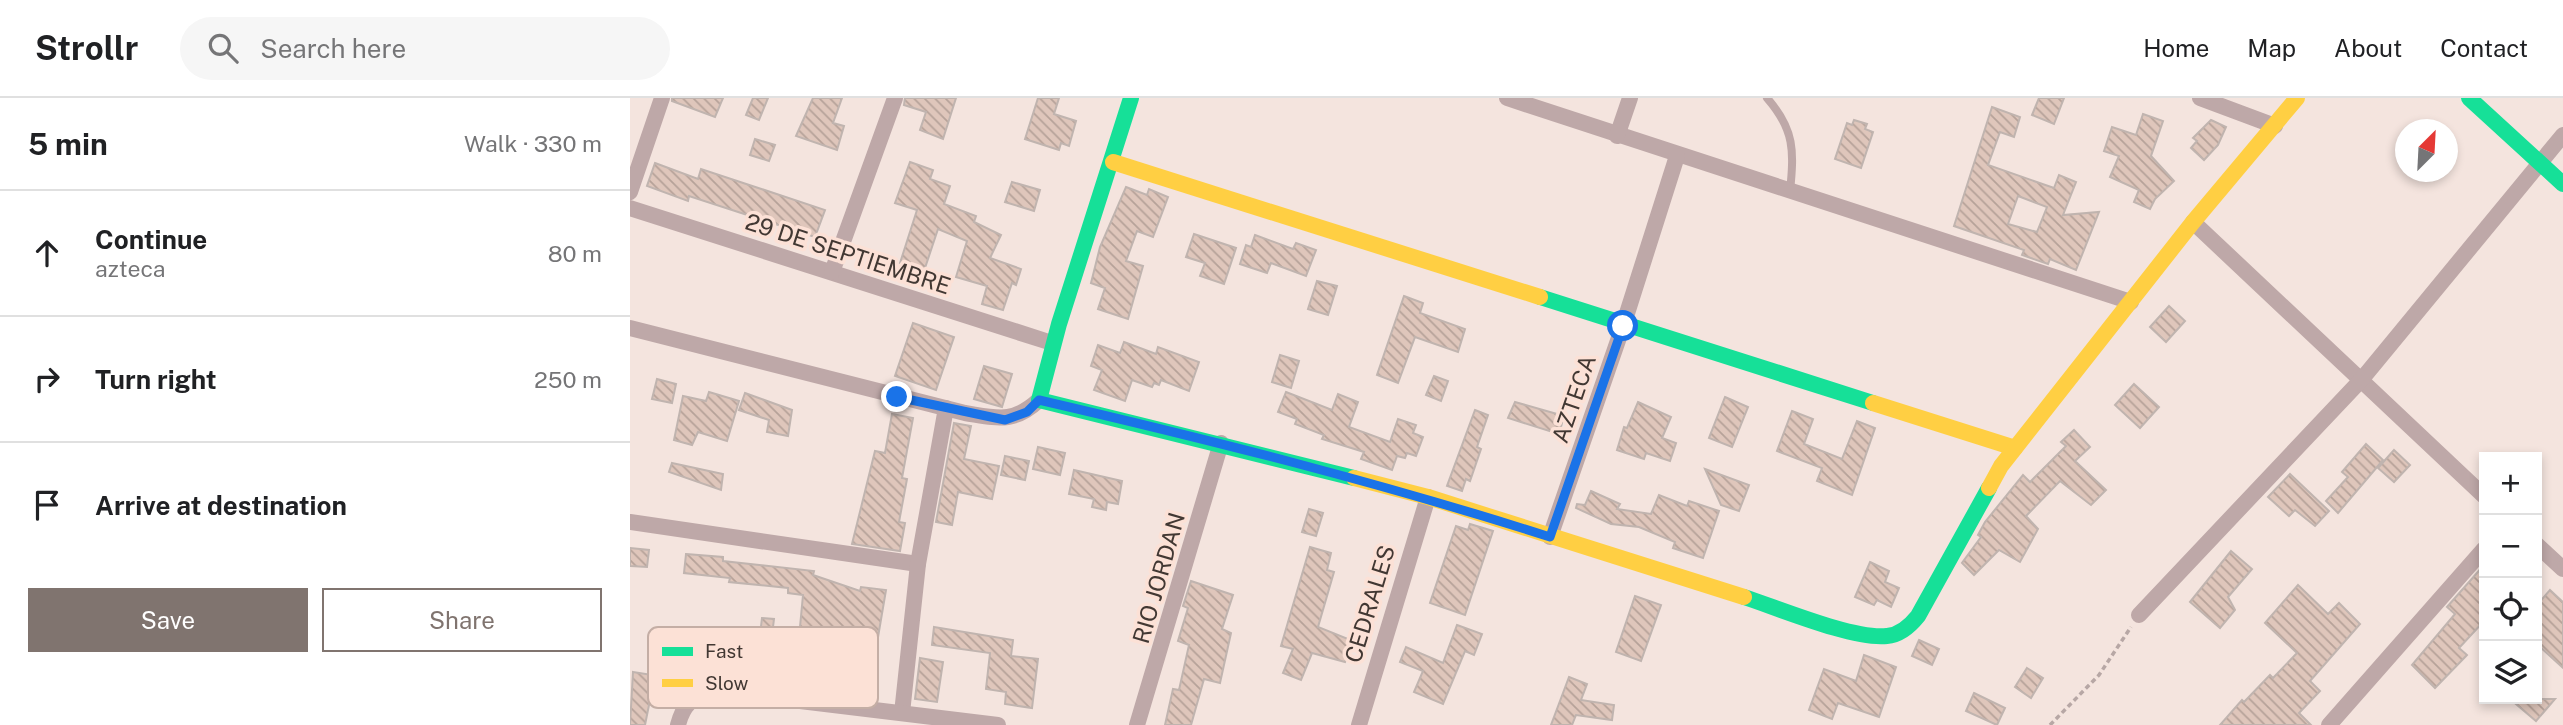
<!DOCTYPE html>
<meta charset="utf-8">
<style>
:root{--surface:#fff;--page:#f6f6f6;--text:#202124;--muted:#757577;--line:#e0e0e0;--accent:#80746f}
body{margin:0;font-family:"Public Sans",sans-serif;background:var(--page);color:var(--text)}
.controls{position:absolute;right:21px;bottom:21px;display:grid;overflow:hidden;border-radius:0px;box-shadow:0 4px 10px #0003}
.controls button{width:63px;height:63px;display:grid;place-items:center;padding:0;border:0;border-bottom:2px solid var(--line);background:var(--surface);color:var(--text);font:35px sans-serif}
.compass{position:absolute;left:1765px;top:21px;width:63px;height:63px;border-radius:50%;background:var(--surface);box-shadow:0 4px 10px #0003;rotate:24deg}
.stop{position:absolute;width:21px;height:21px;margin:-16px;border:5px solid #1a73e8;border-radius:50%;background:#fff}
.stop.end{background:#1a73e8;border-color:#fff;box-shadow:0 2px 7px #0008}
.list{margin:0;padding:0;list-style:none}
h2{display:flex;justify-content:space-between;align-items:center;height:91px;margin:0;padding:0 28px;font-size:30px}
h2 small{font-size:23px;font-weight:400;color:var(--muted)}
.list li{display:grid;grid-template-columns:46px 1fr auto;gap:21px;align-items:center;box-sizing:border-box;height:126px;padding:0 28px;border-top:2px solid var(--line)}
.list b{display:block;font-size:26px;white-space:nowrap}
.list p{margin:0;font-size:23px;white-space:nowrap;color:var(--muted)}
.list em{font-size:23px;font-style:normal;color:var(--muted)}
.actions{display:flex;gap:14px;padding:21px 28px}
.actions a{flex:1;padding:16px 0;border:2px solid var(--accent);border-radius:0px;text-align:center;font-size:24px;color:var(--accent)}
.actions .main{background:var(--accent);color:#fff}
.icon{flex:none;width:38px;height:38px;fill:none;stroke:currentColor;stroke-width:2;stroke-linecap:round;stroke-linejoin:round}
.map{position:relative;flex:none;width:1933px;height:627px;overflow:hidden}
header{display:flex;align-items:center;gap:42px;box-sizing:border-box;height:98px;padding:0 35px;background:var(--surface);border-bottom:2px solid var(--line)}
header strong{font-size:33px}
nav{display:flex;gap:38px;margin-inline-start:auto;font-size:24px}
.search{width:490px;height:63px;background:var(--page);display:flex;align-items:center;gap:18px;box-sizing:border-box;padding:0 24px;border-radius:38px;color:var(--muted);font-size:26px}
main{display:flex}
aside{flex:1;background:var(--surface)}
.map>svg:first-child{display:block}
</style>
<header>
<strong>Strollr</strong>
<div class="search"><svg class="icon" aria-label="search" viewBox="0 0 24 24"><circle cx="10" cy="10" r="6"/><path d="M15 15l6 6"/></svg>Search here</div>
<nav><a>Home</a><a>Map</a><a>About</a><a>Contact</a></nav>
</header>
<main>
<aside>
<h2>5 min<small>Walk · 330 m</small></h2>
<ul class="list">
<li><svg class="icon" aria-label="ahead" viewBox="0 0 24 24"><path d="M12 20V5M6 11l6-6 6 6"/></svg><div><b>Continue</b><p>azteca</p></div><em>80 m</em></li>
<li><svg class="icon" aria-label="right" viewBox="0 0 24 24"><path d="M7 20v-9h11M14 6l5 5-5 5"/></svg><div><b>Turn right</b></div><em>250 m</em></li>
<li><svg class="icon" aria-label="arrive" viewBox="0 0 24 24"><path d="M6 21V4h12l-3 4 3 4H6"/></svg><div><b>Arrive at destination</b></div></li>
</ul>
<div class="actions"><a class="main">Save</a><a>Share</a></div>
</aside>
<div class="map">
<svg width="1933" height="627" viewBox="0 0 1933 627">
<defs>
<pattern id="building-back-hatch" width="6" height="6" patternUnits="userSpaceOnUse" patternTransform="scale(1.75)"><rect width="6" height="6" fill="#dfc6bb"/><path d="M-1 5l2 2M0 0l6 6M5-1l2 2" fill="none" stroke="#b6a299"/></pattern>
</defs>
<rect width="100%" height="100%" fill="#f4e4de"/>
<!-- building -->
<g fill="url(#building-back-hatch)" stroke="#c0b4af" stroke-width="2" fill-rule="evenodd">
<polygon points="42,0 93,0 85,19 42,3"/>
<polygon points="123,0 138,0 129,22 116,17"/>
<polygon points="183,0 212,0 203,25 214,28 207,52 166,38"/>
<polygon points="275,0 326,0 313,41 290,32 296,14 274,7"/>
<polygon points="408,0 429,0 424,16 446,23 439,48 431,45 429,52 395,41"/>
<polygon points="1409,0 1434,0 1424,26 1402,17"/>
<path d="M1362 9 1390 19 1384 39 1370 34 1358 67 1424 90 1429 77 1446 84 1433 117 1469 114 1446 172 1420 161 1418 166 1392 157 1394 152 1324 128ZM1388 98 1417 109 1407 134 1378 126Z"/>
<polygon points="1513,16 1533,23 1521,58 1544,83 1525,101 1520,111 1504,104 1509,92 1480,79 1489,58 1474,53 1482,29 1506,37"/>
<polygon points="1224,22 1237,26 1235,31 1243,34 1231,70 1205,61 1217,25 1222,27"/>
<polygon points="1581,22 1596,29 1588,47 1574,62 1561,50 1567,43 1563,40"/>
<polygon points="125,41 145,47 139,63 120,57"/>
<polygon points="280,64 303,72 300,81 320,88 314,106 346,118 344,124 371,137 360,160 391,171 386,187 382,185 373,212 352,206 357,188 326,179 337,143 308,131 294,173 270,165 287,112 265,105"/>
<polygon points="25,65 68,81 71,71 195,112 185,139 59,98 58,103 17,88"/>
<polygon points="382,84 410,92 404,113 375,104"/>
<polygon points="496,89 517,97 519,91 538,99 523,139 507,133 496,163 513,168 498,221 468,211 475,190 461,185 470,149"/>
<polygon points="564,136 606,150 594,186 570,178 575,165 556,159"/>
<polygon points="625,137 663,151 666,145 686,152 676,178 641,165 637,175 610,166 616,147 621,149"/>
<polygon points="687,183 707,188 698,217 678,211"/>
<polygon points="774,198 793,205 790,215 835,231 828,254 785,239 768,285 747,277"/>
<polygon points="1539,208 1555,223 1536,244 1520,229"/>
<polygon points="283,225 324,239 306,292 265,278"/>
<polygon points="494,244 526,256 528,249 569,264 559,293 531,282 529,287 524,285 522,289 502,282 495,303 464,292 472,272 461,268 468,247 490,255"/>
<polygon points="650,257 669,263 661,290 642,284"/>
<polygon points="354,268 382,276 372,309 344,301"/>
<polygon points="804,278 818,283 811,303 796,297"/>
<polygon points="27,281 46,286 42,305 22,301"/>
<polygon points="1504,286 1529,309 1510,330 1485,307"/>
<polygon points="79,294 109,303 97,343 68,334 62,347 44,342 53,298 76,303"/>
<polygon points="656,294 702,312 708,296 728,304 719,329 760,344 768,321 786,327 783,335 793,339 786,358 777,355 775,360 767,358 762,372 731,361 734,354 692,341 694,337 665,326 667,321 648,314"/>
<polygon points="115,295 162,312 158,338 137,334 139,322 109,312"/>
<polygon points="1095,299 1118,309 1102,349 1079,340"/>
<polygon points="885,304 934,318 929,336 878,320"/>
<polygon points="1008,304 1041,319 1032,340 1046,345 1040,363 1016,355 1014,361 987,352 994,329 997,330"/>
<polygon points="845,312 858,317 847,349 851,351 840,383 836,381 832,393 817,388"/>
<polygon points="1162,313 1183,321 1174,346 1212,361 1227,323 1245,330 1222,397 1187,383 1192,370 1147,353"/>
<polygon points="262,316 283,320 272,380 277,381 269,424 275,425 270,453 222,446 245,353 255,355"/>
<polygon points="324,325 341,328 334,361 369,368 362,401 328,394 322,427 306,424"/>
<polygon points="1444,332 1460,349 1445,363 1476,392 1461,407 1430,383 1396,418 1408,431 1390,464 1369,452 1344,477 1332,465 1351,439 1348,437 1355,424 1393,377 1400,384 1436,348 1431,344"/>
<polygon points="1736,346 1753,362 1708,415 1696,403 1718,379 1712,374"/>
<polygon points="408,349 435,355 430,377 403,371"/>
<polygon points="1764,352 1780,367 1764,384 1748,370"/>
<polygon points="375,358 399,363 395,382 371,377"/>
<polygon points="42,365 93,376 91,392 39,374"/>
<polygon points="1075,371 1119,387 1109,413 1091,407"/>
<polygon points="444,372 492,383 488,406 477,404 476,412 462,409 464,401 439,396"/>
<polygon points="1660,376 1699,413 1685,428 1665,412 1659,418 1638,399"/>
<polygon points="961,393 990,406 987,411 1021,416 1029,397 1057,408 1059,403 1089,413 1073,460 1043,450 1045,444 1009,429 981,426 946,410 947,406 955,407"/>
<polygon points="679,411 693,415 686,438 672,434"/>
<polygon points="840,426 863,433 835,517 800,505 826,428 838,432"/>
<polygon points="680,449 701,455 697,472 704,474 688,529 723,543 715,564 682,555 671,582 653,575 663,551 651,548"/>
<polygon points="0,450 19,452 17,469 0,468"/>
<polygon points="1601,453 1622,471 1598,499 1605,512 1590,530 1560,504"/>
<polygon points="56,456 93,459 93,463 184,473 183,477 230,493 231,489 256,492 246,551 209,542 210,534 170,529 173,497 158,495 158,490 99,484 100,480 54,475"/>
<polygon points="1240,464 1259,473 1255,484 1269,490 1261,509 1247,502 1244,507 1225,499"/>
<polygon points="1854,467 1854,523 1829,550 1837,557 1805,590 1782,567 1825,516 1817,509"/>
<polygon points="561,483 603,497 592,531 601,535 590,585 574,581 561,627 535,627 543,591 549,592 559,547 548,543 558,510 553,508"/>
<polygon points="1668,487 1698,516 1709,505 1730,526 1680,583 1690,593 1669,615 1681,627 1590,627 1612,602 1614,604 1640,577 1643,580 1667,555 1635,525"/>
<polygon points="1920,492 1933,504 1933,570 1907,546 1907,507"/>
<polygon points="1005,498 1031,507 1011,563 986,554"/>
<polygon points="132,520 144,521 143,529 167,532 165,552 142,549 141,579 125,579"/>
<polygon points="827,527 852,536 844,557 835,553 813,606 784,594 793,573 770,564 776,549 813,565"/>
<polygon points="304,529 383,542 381,558 408,561 402,610 375,606 376,594 356,591 360,555 302,547"/>
<polygon points="1289,542 1309,551 1302,567 1282,558"/>
<polygon points="1234,557 1266,569 1249,619 1208,605 1202,621 1179,612 1194,571 1226,583"/>
<polygon points="290,560 313,564 307,604 285,601"/>
<polygon points="1397,570 1413,580 1401,600 1385,589"/>
<polygon points="3,574 35,579 32,603 20,602 15,627 0,627"/>
<polygon points="939,579 957,586 951,602 984,607 982,622 946,617 942,627 921,627"/>
<polygon points="1344,595 1375,610 1367,627 1336,613"/>
<polygon points="1880,601 1925,601 1906,623"/>
</g>
<g fill="none" stroke-linecap="round" stroke-linejoin="round">
<!-- path -->
<polyline stroke="#b7a7a5" stroke-width="3.5" stroke-dasharray="5 3.5" stroke-linecap="butt" points="1420,627 1469,577 1501,529"/>
<!-- lane -->
<path stroke="#bea8a8" stroke-width="8" d="M1137 0C1165 32 1164 53 1160 94"/>
<!-- street -->
<g stroke="#bea8a8" stroke-width="16">
<polyline points="877,0 1501,204"/>
<polyline points="1570,0 1645,28"/>
<polyline points="987,38 1000,0"/>
<polyline points="0,94 32,0"/>
<polyline points="0,110 422,245"/>
<polyline points="1563,124 1854,398"/>
<polyline points="202,174 265,0"/>
<path d="M0 230 335 315C367 320 383 326 409 302"/>
<polyline points="0,424 288,466"/>
<polyline points="920,439 993,228 1047,58"/>
<polyline points="1907,447 1933,471"/>
<polyline points="1509,517 1732,281 1933,37"/>
<polyline points="272,615 288,466 316,310"/>
<path d="M48 627C53 607 62 600 80 592L368 627"/>
<polyline points="507,627 591,345"/>
<polyline points="729,627 798,399"/>
<polyline points="1699,627 1854,451"/>
</g>
<!-- fast -->
<g stroke="#16e098" stroke-width="16">
<polyline points="501,0 429,226 409,302 724,380"/>
<polyline points="1839,0 1933,86"/>
<polyline points="910,199 1243,305"/>
<path d="M1114 499C1148 510 1224 542 1257 538 1270 537 1280 528 1288 518L1359 390"/>
</g>
<!-- slow -->
<g stroke="#ffcf43" stroke-width="16">
<polyline points="483,64 910,199"/>
<polyline points="1243,305 1385,350"/>
<polyline points="724,380 798,399 1114,499"/>
<polyline points="1359,390 1371,368 1563,124 1667,0"/>
</g>
</g>
<g fill="none" stroke-linecap="round" stroke-linejoin="round">
<!-- route -->
<path stroke="#1a73e8" stroke-width="9" d="M267 299 375 322 397 314 409 302C581 342 752 385 920 439L993 228"/>
</g>
<g text-anchor="middle" stroke-width="7" stroke-linejoin="round" paint-order="stroke">
<!-- street labels -->
<g font-size="23" fill="#423833" stroke="#fce1d6">
<text transform="translate(218 156) rotate(18)" y="8">29 DE SEPTIEMBRE</text>
<text transform="translate(944 301) rotate(-71)" y="8">AZTECA</text>
<text transform="translate(529 480) rotate(-74)" y="8">RIO JORDAN</text>
<text transform="translate(740 506) rotate(-73)" y="8">CEDRALES</text>
</g>
</g>
<!-- legend -->
<rect x="18" y="529" width="230" height="81" rx="10" fill="#fce1d6" stroke="#c4aea5" stroke-width="2"/>
<rect x="32" y="549" width="31" height="9" fill="#16e098"/>
<rect x="32" y="581" width="31" height="8" fill="#ffcf43"/>
<g font-size="19" fill="#423833">
<text x="75" y="560">Fast</text>
<text x="75" y="592">Slow</text>
</g>
</svg>
<div class="controls">
<button>+</button>
<button>−</button>
<button><svg class="icon" aria-label="locate" viewBox="0 0 24 24"><circle cx="12" cy="12" r="6"/><path d="M12 2v4M12 18v4M2 12h4M18 12h4"/></svg></button>
<button><svg class="icon" aria-label="layers" viewBox="0 0 24 24"><path d="M12 4l9 5-9 5-9-5zM3 14l9 5 9-5"/></svg></button>
</div>
<svg class="compass" viewBox="-18 -18 36 36"><path d="M0-13l5 13h-10z" fill="#e53935"/><path d="M0 13l5-13h-10z" fill="#757577"/></svg>
<div class="stop" style="left:993px;top:228px"></div>
<div class="stop end" style="left:267px;top:299px"></div>
</div>
</main>
